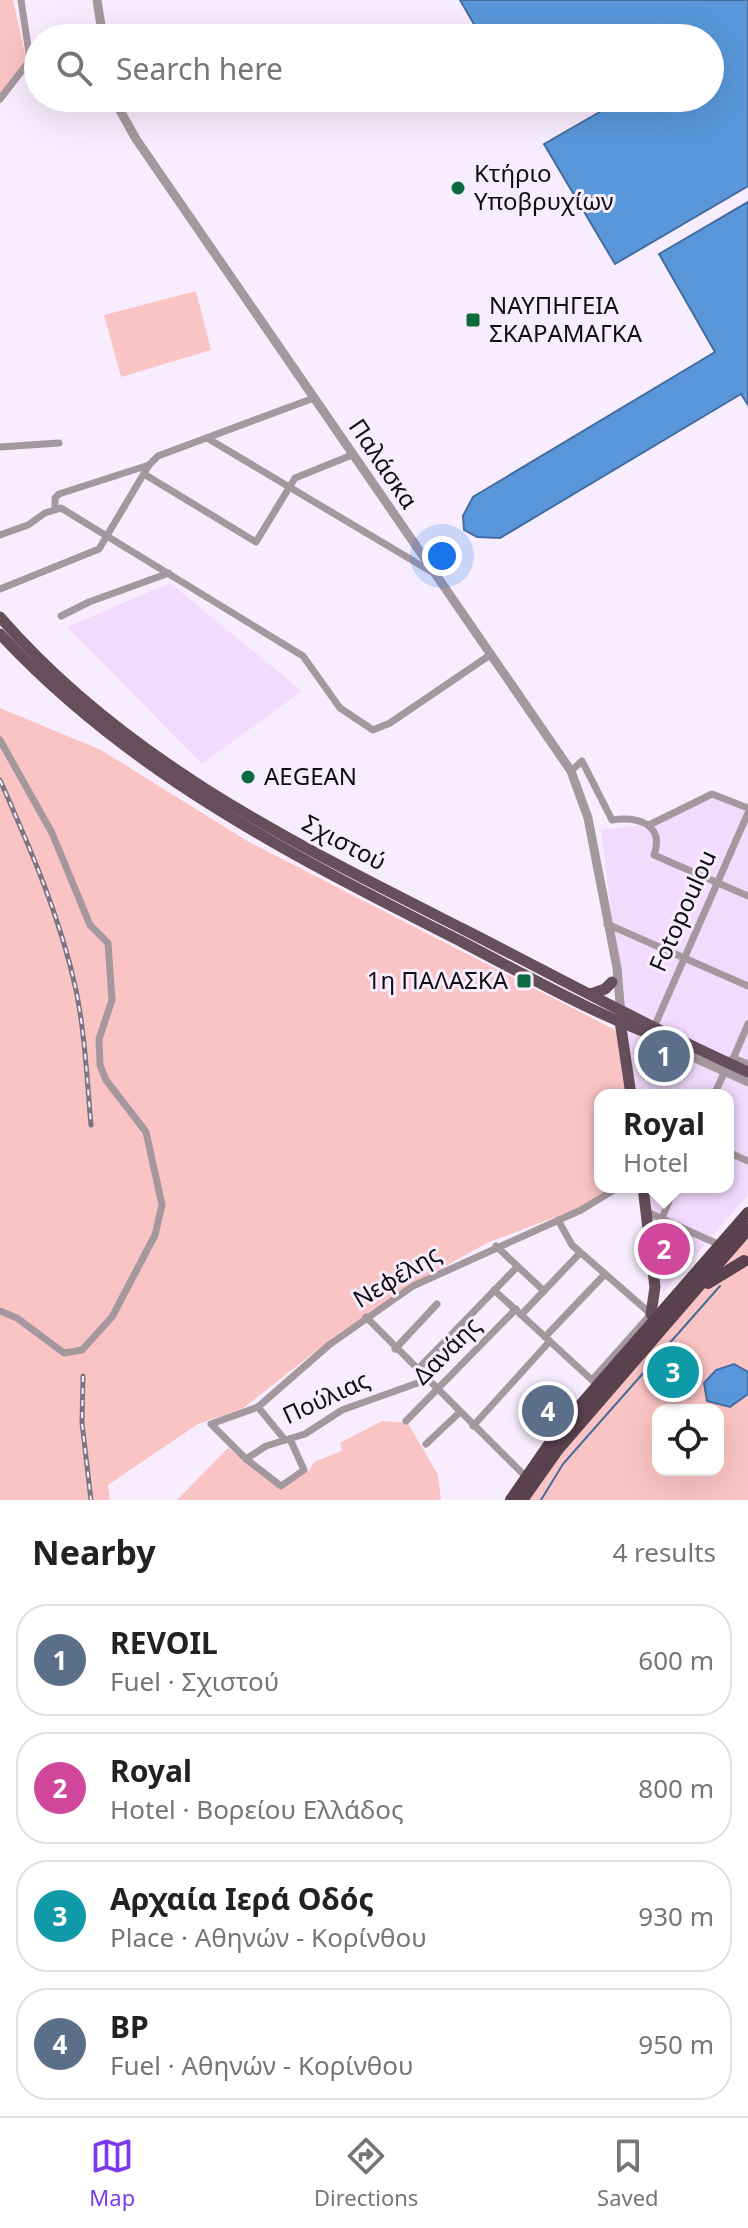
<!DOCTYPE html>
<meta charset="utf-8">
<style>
:root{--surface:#fff;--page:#f2f2f2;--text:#222;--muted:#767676;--line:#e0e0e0;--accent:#7c3aed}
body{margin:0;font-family:"Noto Sans",sans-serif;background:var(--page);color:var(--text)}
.controls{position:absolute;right:24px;bottom:24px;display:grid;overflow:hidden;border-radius:16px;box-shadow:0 8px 32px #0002}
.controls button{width:72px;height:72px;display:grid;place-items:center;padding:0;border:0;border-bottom:2px solid var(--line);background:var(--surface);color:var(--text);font:40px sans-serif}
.you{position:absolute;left:442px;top:556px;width:28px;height:28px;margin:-20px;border:6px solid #fff;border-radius:50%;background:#1a73e8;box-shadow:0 0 0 12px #1a73e833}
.badge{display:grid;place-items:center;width:52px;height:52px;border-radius:50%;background:var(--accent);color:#fff;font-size:26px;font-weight:700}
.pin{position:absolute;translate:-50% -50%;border:4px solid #fff;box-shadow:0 2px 8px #0006}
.popup{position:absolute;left:594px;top:1089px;width:140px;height:104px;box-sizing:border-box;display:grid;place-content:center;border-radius:16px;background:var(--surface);filter:drop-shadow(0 2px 6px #0005);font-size:26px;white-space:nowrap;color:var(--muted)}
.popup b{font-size:30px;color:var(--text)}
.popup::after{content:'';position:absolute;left:50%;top:100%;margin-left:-16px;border:16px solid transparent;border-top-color:var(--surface)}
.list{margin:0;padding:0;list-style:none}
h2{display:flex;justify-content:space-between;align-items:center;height:104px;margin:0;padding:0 32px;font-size:34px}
h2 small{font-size:26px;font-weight:400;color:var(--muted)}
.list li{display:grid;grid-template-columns:52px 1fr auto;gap:24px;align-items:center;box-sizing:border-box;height:112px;margin:0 16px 16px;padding:0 16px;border:2px solid var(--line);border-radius:32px}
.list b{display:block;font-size:30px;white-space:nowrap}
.list p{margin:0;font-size:26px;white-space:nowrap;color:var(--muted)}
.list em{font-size:26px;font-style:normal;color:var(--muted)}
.icon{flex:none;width:44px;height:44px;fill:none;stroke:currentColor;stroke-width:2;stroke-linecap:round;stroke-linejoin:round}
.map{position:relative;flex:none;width:748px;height:1500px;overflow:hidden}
.search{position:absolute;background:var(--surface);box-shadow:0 8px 32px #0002;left:24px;right:24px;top:24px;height:88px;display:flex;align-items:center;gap:20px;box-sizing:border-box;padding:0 28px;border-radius:44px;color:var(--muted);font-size:30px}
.sheet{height:616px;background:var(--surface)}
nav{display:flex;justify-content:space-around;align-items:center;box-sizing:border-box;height:112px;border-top:2px solid var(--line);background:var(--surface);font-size:22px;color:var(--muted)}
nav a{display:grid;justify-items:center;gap:4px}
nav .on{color:var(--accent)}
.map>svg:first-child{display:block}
</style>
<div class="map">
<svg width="748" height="1500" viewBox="0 0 748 1500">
<rect width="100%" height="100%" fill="#f8edfe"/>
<!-- built -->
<g fill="#f3dbfe">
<polygon points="170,583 302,691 202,764 67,627"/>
<polygon points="714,797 748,812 748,1195 662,1294 647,1187 728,1187 728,1095 634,1095 601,830 640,825 645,830"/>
</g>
<!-- green -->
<g fill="#fbc4c4" fill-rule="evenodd">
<polygon points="0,0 13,0 27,62 0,96"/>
<polygon points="196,291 211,350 121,377 104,315"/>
<polygon points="0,708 101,750 249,842 617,1031 625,1095 600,1095 600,1187 612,1187 582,1207 487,1243 396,1294 325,1344 242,1409 198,1424 108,1485 110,1500 0,1500"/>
<path d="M748 1230V1500H527L627 1345ZM658 1410H718V1470H658Z"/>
<polygon points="382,1421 408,1423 438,1475 441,1500 177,1500 228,1448 282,1489 309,1471 314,1462 342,1451 340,1443"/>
</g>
<!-- water -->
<g fill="#5997da" stroke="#446d9f" stroke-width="2">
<polygon points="460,0 748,0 748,186 615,264 544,144 617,102 616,98 710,98 710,38 482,38"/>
<polygon points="748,202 748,405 741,394 500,538 477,537 464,530 463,516 473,497 715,352 659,254"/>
<polygon points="734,1364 748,1372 748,1394 730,1407 707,1401 704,1383 716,1370"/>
</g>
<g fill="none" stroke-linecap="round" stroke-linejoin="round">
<!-- stream -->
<polyline stroke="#446d9f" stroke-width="2" points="541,1500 563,1464 720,1286"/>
<!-- minor -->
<g stroke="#a5979e" stroke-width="7">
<polyline points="0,99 30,60 21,0"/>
<polyline points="207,438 432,572"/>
<polyline points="0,447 59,443"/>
<polyline points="144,474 256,542 295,478 352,455"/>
<polyline points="55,508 55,498 59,494 149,465"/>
<polyline points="0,535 28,525 45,513 61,508 303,656 340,708 373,730 390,723 490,655"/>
<polyline points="0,589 99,549 149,465 158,456 314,398"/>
<polyline points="61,616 89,602 169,573"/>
<polyline points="0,740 52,833 90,925 108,943 112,1000 99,1039 100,1065 106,1080 146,1132 162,1205 155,1235 112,1317 82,1350 64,1353 17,1318 0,1311"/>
<path d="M571 771 582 761 612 820C637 816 665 824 654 855L748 896"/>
<polyline points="649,825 712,794 748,808"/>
<polyline points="607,924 748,986"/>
<polyline points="655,1025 748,813"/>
<polyline points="733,1059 748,1024"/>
<polyline points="714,1095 725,1071"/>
<polyline points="728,1152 748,1161"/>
<polyline points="647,1212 720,1245"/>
<polyline points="558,1220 572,1245 651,1314 592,1380"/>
<polyline points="651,1244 675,1187"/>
<polyline points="496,1246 544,1291"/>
<polyline points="494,1290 593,1381"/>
<polyline points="521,1315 580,1253"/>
<polyline points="366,1317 525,1476"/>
<polyline points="545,1337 605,1274"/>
<polyline points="395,1349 437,1304"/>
<polyline points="417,1370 517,1267"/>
<polyline points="258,1407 285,1440"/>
<polyline points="406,1421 516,1309"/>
<polyline points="473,1426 550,1341"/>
<polyline points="290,1439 304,1470 281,1486 246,1459 211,1424 258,1407 329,1345 413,1286 581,1210 619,1187"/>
<polyline points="426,1444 460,1412"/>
<polyline points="246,1459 266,1446 305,1434 342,1410 426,1380"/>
</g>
<!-- tertiary -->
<g stroke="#a5979e" stroke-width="9">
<polyline points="97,0 103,38"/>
<polyline points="113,98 136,139 571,771 588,818 617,968 621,1015"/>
<polyline points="686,1054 748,1082"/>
<polyline points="733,1059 748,1065"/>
</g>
<!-- primary -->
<g stroke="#664e5a" stroke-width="11">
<path d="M0 617C126 762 297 845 465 930 559 978 652 1029 748 1072"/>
<path d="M0 634C131 775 293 856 462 942 533 979 605 1021 682 1045"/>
<polyline points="591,994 605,989 612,982"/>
<polyline points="620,1021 631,1095"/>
<polyline points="643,1187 655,1287 651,1314"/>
</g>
<!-- trunk -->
<g stroke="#5a414e" stroke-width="12">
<polyline points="708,1283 744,1261"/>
<polyline points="511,1500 560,1429 748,1213"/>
<polyline points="522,1500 558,1449 748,1229"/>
</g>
<defs>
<g id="rail">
<path d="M0 780C30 848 60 916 76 990 85 1034 87 1080 91 1125"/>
<polyline points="83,1376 82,1423 91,1500"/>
</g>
</defs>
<!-- rail casing -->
<use href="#rail" stroke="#7c7481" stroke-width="5"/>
<!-- rail -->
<use href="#rail" stroke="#f8edfe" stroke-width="2" stroke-dasharray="6" stroke-linecap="butt"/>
</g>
<!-- markers -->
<g fill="#0b6a3e" stroke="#f8edfe" stroke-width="3">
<circle cx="458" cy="188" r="8"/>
<rect x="465" y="312" width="16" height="16" rx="4"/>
<circle cx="248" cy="777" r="8"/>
<rect x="516" y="973" width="16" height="16" rx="4"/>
</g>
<g text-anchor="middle" stroke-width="6" stroke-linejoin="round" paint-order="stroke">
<!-- poi labels -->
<g font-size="24" fill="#120c15" stroke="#f8edfe" text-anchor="start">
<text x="474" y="182">Κτήριο<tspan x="474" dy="28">Υποβρυχίων</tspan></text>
<text x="489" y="314">ΝΑΥΠΗΓΕΙΑ<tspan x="489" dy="28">ΣΚΑΡΑΜΑΓΚΑ</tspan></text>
<text x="264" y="785">AEGEAN</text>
<text x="508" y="989" text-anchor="end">1η ΠΑΛΑΣΚΑ</text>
</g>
<!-- street labels -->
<g font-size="24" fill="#120c15" stroke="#f8edfe">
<text transform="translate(383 464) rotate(56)" y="8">Παλάσκα</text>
<text transform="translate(344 843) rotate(28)" y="8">Σχιστού</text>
<text transform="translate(683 911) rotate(-66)" y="8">Fotopoulou</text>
<text transform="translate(397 1277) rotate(-31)" y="8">Νεφέλης</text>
<text transform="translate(447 1351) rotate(-45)" y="8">Δανάης</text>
<text transform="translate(326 1398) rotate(-25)" y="8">Πούλιας</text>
</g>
</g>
</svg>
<div class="controls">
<button><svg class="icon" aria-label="locate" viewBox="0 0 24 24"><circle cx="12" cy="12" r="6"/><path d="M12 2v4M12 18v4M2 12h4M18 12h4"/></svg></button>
</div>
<div class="you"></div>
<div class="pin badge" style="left:664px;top:1056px;background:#5c6f8a">1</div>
<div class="pin badge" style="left:664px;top:1249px;background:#d1479c">2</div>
<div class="popup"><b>Royal</b>Hotel</div>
<div class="pin badge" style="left:673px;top:1372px;background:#0f9aa8">3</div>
<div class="pin badge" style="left:548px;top:1411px;background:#5c6f8a">4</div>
<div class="search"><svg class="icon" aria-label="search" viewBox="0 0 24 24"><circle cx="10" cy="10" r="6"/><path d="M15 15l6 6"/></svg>Search here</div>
</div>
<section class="sheet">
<h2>Nearby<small>4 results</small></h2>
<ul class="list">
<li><span class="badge" style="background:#5c6f8a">1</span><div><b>REVOIL</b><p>Fuel · Σχιστού</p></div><em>600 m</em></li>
<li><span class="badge" style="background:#d1479c">2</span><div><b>Royal</b><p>Hotel · Βορείου Ελλάδος</p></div><em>800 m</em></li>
<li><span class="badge" style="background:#0f9aa8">3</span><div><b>Αρχαία Ιερά Οδός</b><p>Place · Αθηνών - Κορίνθου</p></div><em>930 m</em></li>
<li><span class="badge" style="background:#5c6f8a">4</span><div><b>BP</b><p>Fuel · Αθηνών - Κορίνθου</p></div><em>950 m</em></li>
</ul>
</section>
<nav>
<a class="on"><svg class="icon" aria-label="map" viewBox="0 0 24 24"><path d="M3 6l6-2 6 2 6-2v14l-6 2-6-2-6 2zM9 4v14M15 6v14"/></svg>Map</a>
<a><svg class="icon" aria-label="directions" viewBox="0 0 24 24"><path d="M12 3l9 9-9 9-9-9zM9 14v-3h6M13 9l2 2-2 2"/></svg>Directions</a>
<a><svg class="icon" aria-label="saved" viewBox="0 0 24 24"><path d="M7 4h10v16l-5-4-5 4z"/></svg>Saved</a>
</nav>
